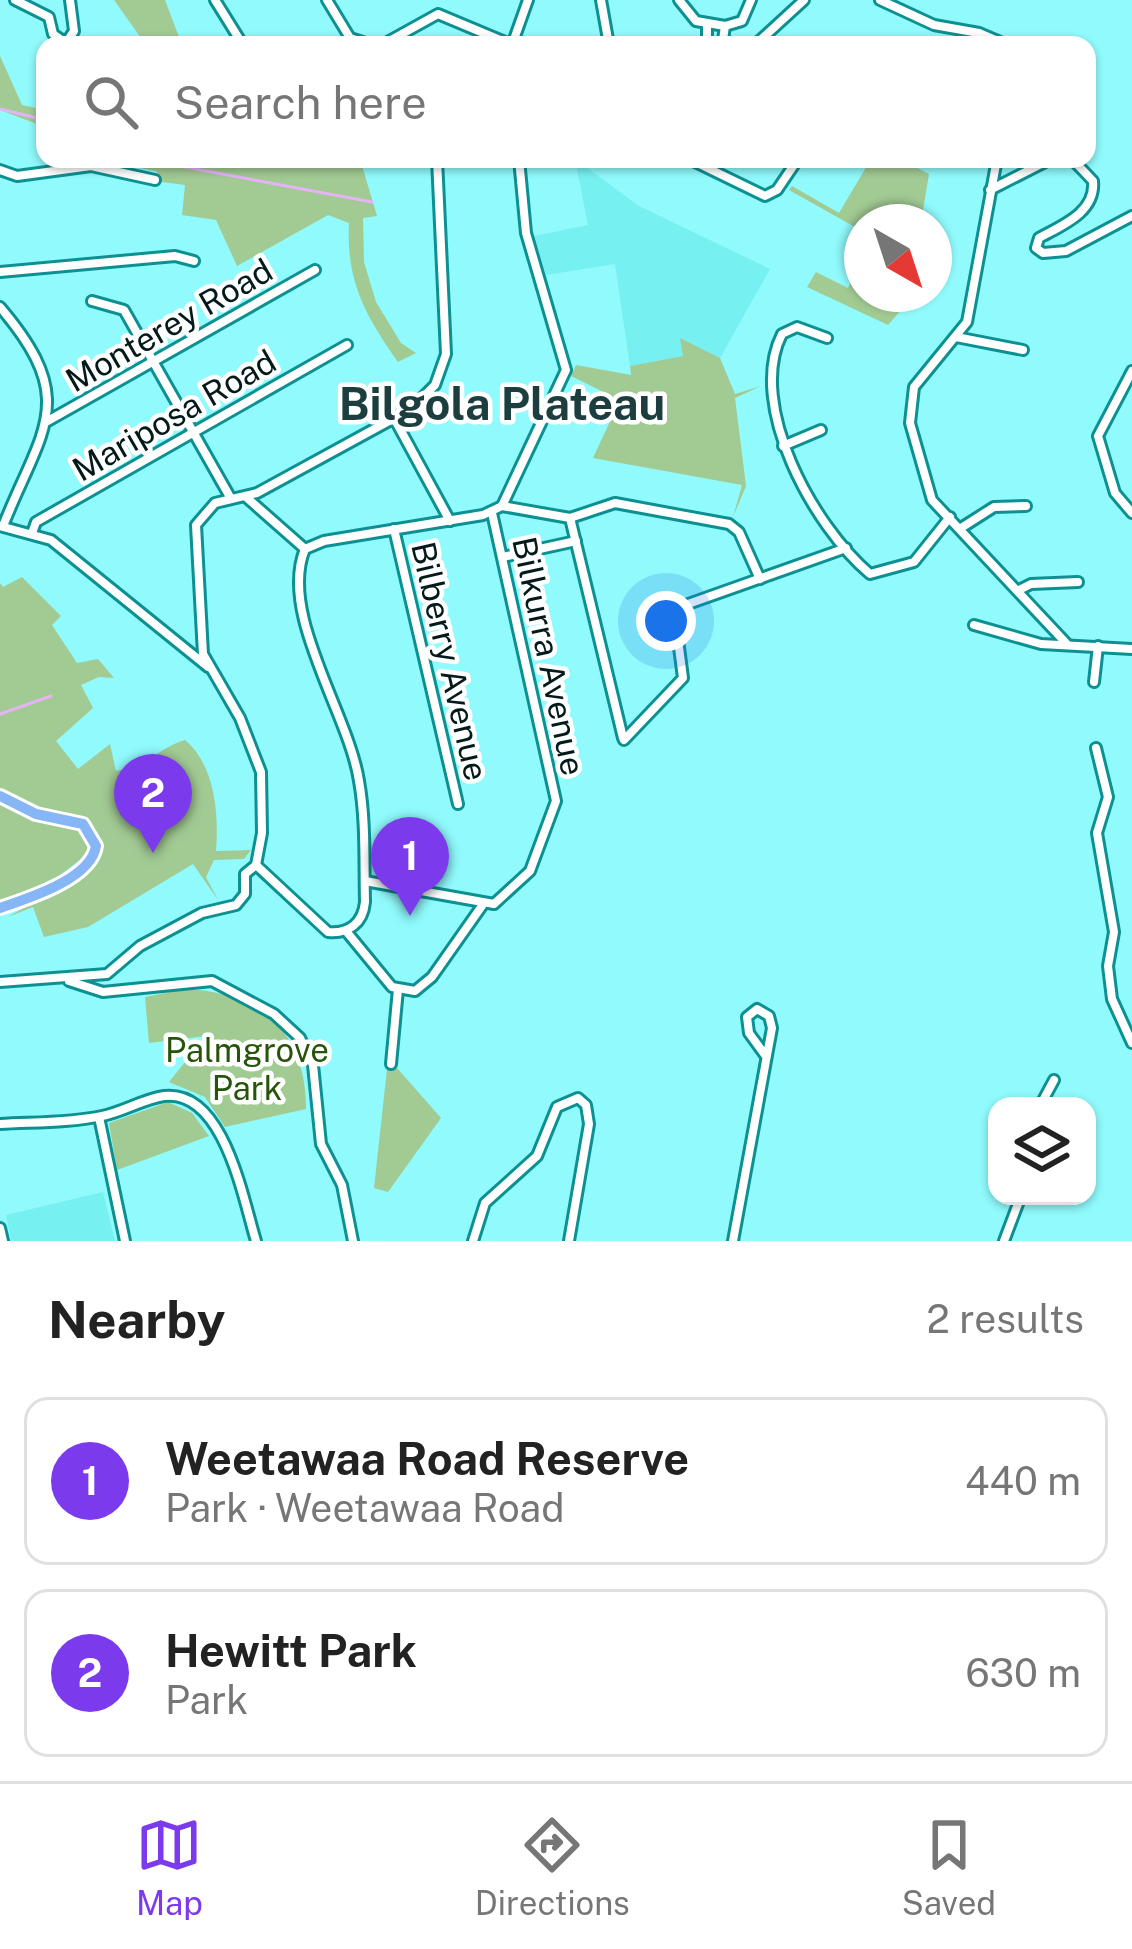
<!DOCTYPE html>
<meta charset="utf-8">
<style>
:root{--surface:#fff;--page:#f2f2f2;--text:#222;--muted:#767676;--line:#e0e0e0;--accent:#7c3aed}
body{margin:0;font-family:"Public Sans",sans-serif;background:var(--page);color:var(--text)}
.controls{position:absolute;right:36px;bottom:36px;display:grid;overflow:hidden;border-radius:24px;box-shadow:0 3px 9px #0004}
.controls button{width:108px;height:108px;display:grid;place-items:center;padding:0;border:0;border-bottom:3px solid var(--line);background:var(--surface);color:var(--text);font:60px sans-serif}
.compass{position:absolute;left:844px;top:204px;width:108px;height:108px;border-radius:50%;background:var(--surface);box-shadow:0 3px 9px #0004;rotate:141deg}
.you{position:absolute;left:666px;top:621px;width:42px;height:42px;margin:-30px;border:9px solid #fff;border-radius:50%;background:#1a73e8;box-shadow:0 0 0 18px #1a73e833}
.badge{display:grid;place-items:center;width:78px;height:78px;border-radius:50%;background:var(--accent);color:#fff;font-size:39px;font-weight:700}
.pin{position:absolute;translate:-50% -99px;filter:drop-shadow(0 3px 6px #0008)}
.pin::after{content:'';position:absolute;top:63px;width:42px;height:36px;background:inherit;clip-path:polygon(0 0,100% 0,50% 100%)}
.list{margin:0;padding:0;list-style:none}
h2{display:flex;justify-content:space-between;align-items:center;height:156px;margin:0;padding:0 48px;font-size:51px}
h2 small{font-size:39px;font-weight:400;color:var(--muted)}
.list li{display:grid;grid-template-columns:78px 1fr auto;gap:36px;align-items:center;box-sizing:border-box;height:168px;margin:0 24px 24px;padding:0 24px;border:3px solid var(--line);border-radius:24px}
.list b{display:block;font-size:45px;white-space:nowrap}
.list p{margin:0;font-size:39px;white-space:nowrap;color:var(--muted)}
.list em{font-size:39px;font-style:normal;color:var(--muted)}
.icon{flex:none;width:66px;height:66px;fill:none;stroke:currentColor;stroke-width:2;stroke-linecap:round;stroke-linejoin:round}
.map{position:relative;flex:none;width:1132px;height:1241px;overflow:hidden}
.search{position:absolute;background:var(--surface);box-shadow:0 3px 9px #0004;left:36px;right:36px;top:36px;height:132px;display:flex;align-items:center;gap:30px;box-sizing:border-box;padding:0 42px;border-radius:24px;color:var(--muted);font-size:45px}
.sheet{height:540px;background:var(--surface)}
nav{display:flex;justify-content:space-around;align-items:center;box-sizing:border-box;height:168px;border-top:3px solid var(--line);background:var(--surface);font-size:33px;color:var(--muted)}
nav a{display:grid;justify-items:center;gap:6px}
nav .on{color:var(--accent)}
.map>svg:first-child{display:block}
</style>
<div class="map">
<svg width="1132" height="1241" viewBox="0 0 1132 1241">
<rect width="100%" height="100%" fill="#90fafc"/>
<!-- built -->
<g fill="#77f0f2">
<polygon points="575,159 639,206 770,269 720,358 681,339 683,356 630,366 615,264 546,275 534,236 588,225"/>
<polygon points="103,1192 115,1241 11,1241 6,1215"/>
</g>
<!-- green -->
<g fill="#a2ca93">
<polygon points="114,0 165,0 182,45 146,45"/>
<polygon points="0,56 22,105 45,110 45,127 0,110"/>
<path d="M95 159H360L377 216 363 218 364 262 376 302 401 343 416 353 398 362C365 315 346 281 349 223L328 215 237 266 216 220 182 215 185 185 162 182 156 171Z"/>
<polygon points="871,159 900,159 929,174 921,222 862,222 862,231 789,190 792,186 839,213"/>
<polygon points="862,259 862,294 915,294 888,325 807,287 816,272 848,288"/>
<polygon points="680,338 720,358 735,394 761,386 735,398 746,486 733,517 742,485 593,458 620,400 571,376 576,365 631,375 630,366 683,356"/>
<path d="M22 577 61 616 52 625 77 663 98 659 114 678 99 677 81 685 93 708 56 741 78 769 110 744 116 771C148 766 159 748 185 740 215 765 219 814 216 851L251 850 244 859 214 860 206 877 218 900 193 864 88 927 44 937 33 907 8 917 92 868 104 845 89 820 37 809 0 789V583L3 587Z"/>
<polygon points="0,802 82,831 92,843 90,852 59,876 0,903"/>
<path d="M185 989C261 992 306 1032 306 1109L225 1127 205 1097 169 1082 206 1036 149 1043 145 997Z"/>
<polygon points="397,1068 441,1118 388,1192 374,1188 387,1069"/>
<polygon points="168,1102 192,1113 209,1136 117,1170 109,1123"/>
</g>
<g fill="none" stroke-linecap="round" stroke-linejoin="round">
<!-- stream -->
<g stroke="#e6b3f9" stroke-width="3">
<polyline points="0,109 45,120"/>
<polyline points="142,159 372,202"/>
<polyline points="0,714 51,696"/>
</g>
<defs>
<g id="minor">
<polyline points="15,0 49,17 53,34 66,43 74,31 70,0"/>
<polyline points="215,0 243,45"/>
<polyline points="327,0 350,38 372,45"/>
<polyline points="601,0 609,45"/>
<polyline points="679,0 696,21 725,26 742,21 751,0"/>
<polyline points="880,0 934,25 979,33 1007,45"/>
<polyline points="707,25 707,45"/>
<polyline points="725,26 723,40 734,45"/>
<polyline points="382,45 438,14 512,45"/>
<polyline points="512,45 528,0"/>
<polyline points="755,45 804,0"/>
<polyline points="689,159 765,196 777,190 798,159"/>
<polyline points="997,159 967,322 914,387 910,423 932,500 1066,643"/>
<path d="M1072 159 1093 181C1096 212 1063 225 1039 238L1036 248 1043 253 1066 251 1132 216"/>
<polyline points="0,170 17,176 91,166 155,180"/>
<polyline points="990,190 1051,159"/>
<polyline points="0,272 175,256 194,261"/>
<polyline points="92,301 124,310 230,497"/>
<path d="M0 307C80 401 42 428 3 526"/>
<polyline points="956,337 1023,350"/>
<path d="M827 338 797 327 782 334C746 405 814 527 870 574L914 562 950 517"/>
<polyline points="1132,371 1098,436 1115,493 1132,513"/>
<polyline points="394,418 450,521"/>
<polyline points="46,422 315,270"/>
<polyline points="783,446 821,430"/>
<polyline points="246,497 305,549"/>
<polyline points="502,506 570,518 615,503 729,524 739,532 760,579"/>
<polyline points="570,518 623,738"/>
<polyline points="0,526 51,540 208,667"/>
<polyline points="961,528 994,507 1026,506"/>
<polyline points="394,529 458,804"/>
<polyline points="32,533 36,522 347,345"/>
<polyline points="503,557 576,541"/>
<polyline points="1019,590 1031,584 1078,582"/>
<polyline points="974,625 1041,644 1132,649"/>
<polyline points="1094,682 1098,646"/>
<polyline points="624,740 683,678 674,609 846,548"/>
<polyline points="1096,748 1108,797 1097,833 1114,932 1108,966 1112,999 1132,1043"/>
<polyline points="256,865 262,833 261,772 240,718 203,654 196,525 215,503 257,493 411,409 435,385 446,354 437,159"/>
<polyline points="365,881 494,904 530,871 556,801 492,513"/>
<polyline points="346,931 392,987 415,991 432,977 484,903"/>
<polyline points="69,981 103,992 212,981 274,1014 300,1038 313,1065 321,1144 342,1185 353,1241"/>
<path d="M0 982 107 974 140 946 202 913 236 905 245 894V874L256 865 328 932C349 934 363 923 365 902 364 863 366 820 359 781 349 714 278 614 305 549L324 541 483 515 502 506 566 370 526 233 519 159"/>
<polyline points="391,1064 398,989"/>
<polyline points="1040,1106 1054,1080"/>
<polyline points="99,1117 125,1241"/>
<path d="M0 1124C33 1122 69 1123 102 1116 123 1112 143 1099 164 1096 224 1089 243 1199 256 1241"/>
<polyline points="0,1228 3,1241"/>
<polyline points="473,1241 485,1203 537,1156 557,1107 578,1098 586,1105 589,1124 569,1241"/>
<polyline points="733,1241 772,1028 769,1016 757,1009 747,1017 749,1033 765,1055"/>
<polyline points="1004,1241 1021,1196"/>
</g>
<path id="major" d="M0 796 36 814 83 824 96 846C91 879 29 898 0 908"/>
</defs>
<!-- minor casing -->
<use href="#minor" stroke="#0d9092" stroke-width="14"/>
<!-- major casing -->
<use href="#major" stroke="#fff" stroke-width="16"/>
<!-- minor -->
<use href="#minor" stroke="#fff" stroke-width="8"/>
<!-- major -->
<use href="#major" stroke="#86b6f5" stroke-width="10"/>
</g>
<g text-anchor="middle" stroke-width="9" stroke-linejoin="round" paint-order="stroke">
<!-- street labels -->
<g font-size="33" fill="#03191a" stroke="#fff">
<text transform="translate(169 325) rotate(-30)" y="12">Monterey Road</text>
<text transform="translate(174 415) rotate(-30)" y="12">Mariposa Road</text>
<text transform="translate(549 656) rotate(78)" y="12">Bilkurra Avenue</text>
<text transform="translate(450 661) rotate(77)" y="12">Bilberry Avenue</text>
</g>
<!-- park labels -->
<g font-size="33" fill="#26540b" stroke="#fff">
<text x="247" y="1062">Palmgrove<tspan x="247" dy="38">Park</tspan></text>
</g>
<!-- district labels -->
<g font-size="45" font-weight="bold" fill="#1c3e3e" stroke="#fff">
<text x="502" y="420">Bilgola Plateau</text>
</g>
</g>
</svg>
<div class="controls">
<button><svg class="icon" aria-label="layers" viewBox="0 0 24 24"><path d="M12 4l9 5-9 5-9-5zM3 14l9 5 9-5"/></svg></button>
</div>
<svg class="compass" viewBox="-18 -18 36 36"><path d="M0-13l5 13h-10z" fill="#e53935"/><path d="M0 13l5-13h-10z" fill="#767676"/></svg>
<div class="you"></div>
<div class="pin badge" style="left:410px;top:916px">1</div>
<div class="pin badge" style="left:153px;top:853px">2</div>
<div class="search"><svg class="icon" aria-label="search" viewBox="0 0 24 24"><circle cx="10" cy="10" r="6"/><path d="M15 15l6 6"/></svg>Search here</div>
</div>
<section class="sheet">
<h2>Nearby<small>2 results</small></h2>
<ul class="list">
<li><span class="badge">1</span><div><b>Weetawaa Road Reserve</b><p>Park · Weetawaa Road</p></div><em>440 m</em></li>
<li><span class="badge">2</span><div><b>Hewitt Park</b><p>Park</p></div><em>630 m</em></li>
</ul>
</section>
<nav>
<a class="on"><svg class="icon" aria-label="map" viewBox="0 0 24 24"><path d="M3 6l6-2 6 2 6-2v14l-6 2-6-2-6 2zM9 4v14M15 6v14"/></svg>Map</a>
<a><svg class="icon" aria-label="directions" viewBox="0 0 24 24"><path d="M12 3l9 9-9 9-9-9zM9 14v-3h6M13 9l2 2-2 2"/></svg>Directions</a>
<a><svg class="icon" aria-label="saved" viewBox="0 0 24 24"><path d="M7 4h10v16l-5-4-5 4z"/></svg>Saved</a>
</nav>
